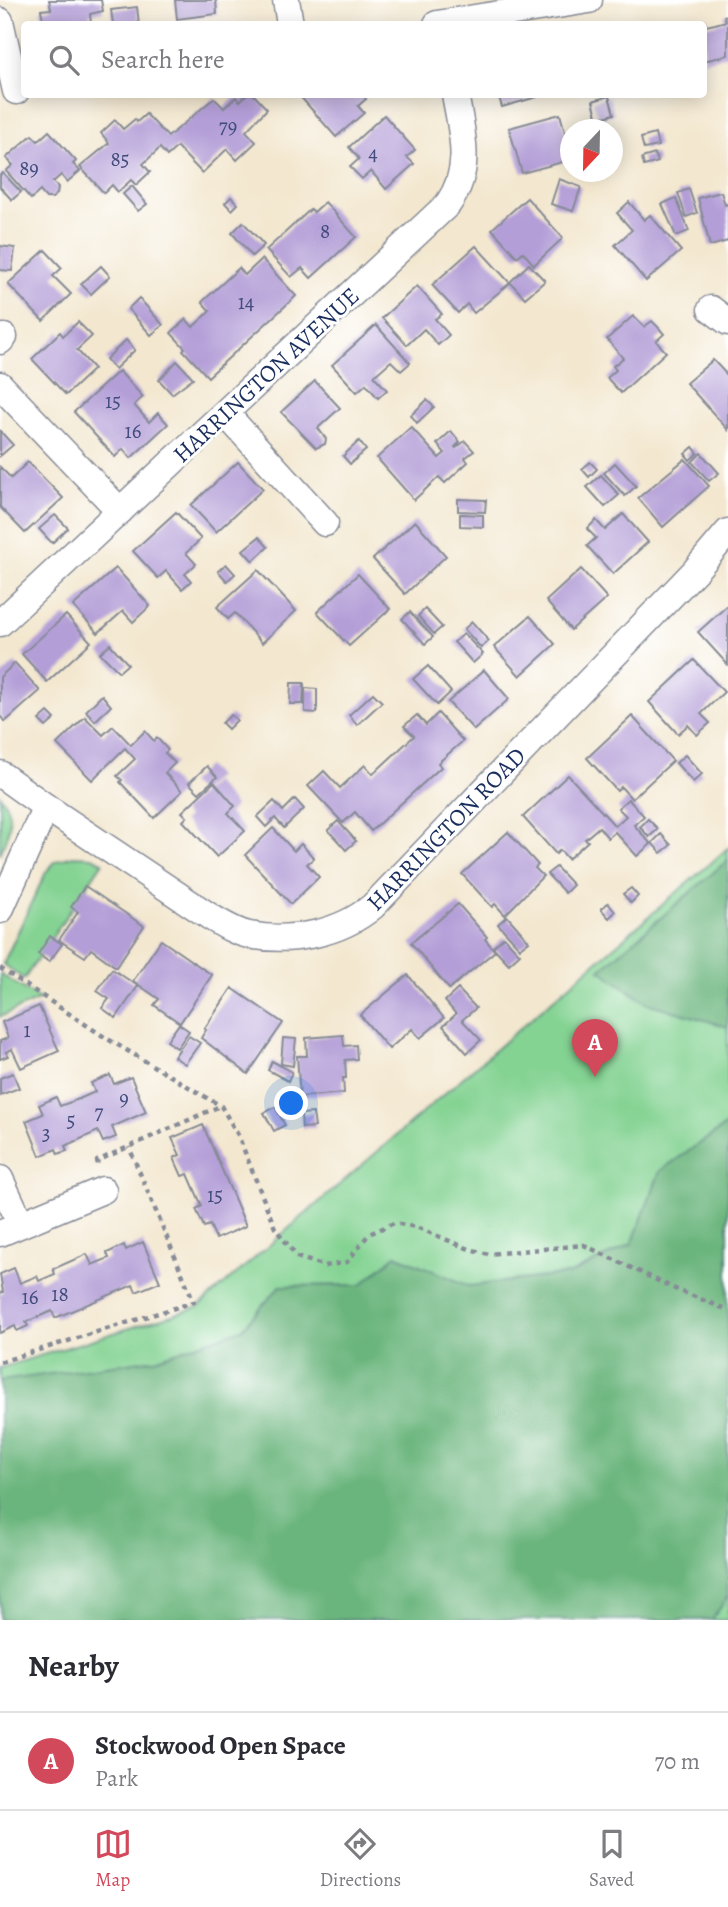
<!DOCTYPE html>
<style>
:root{--surface:#fff;--page:#f2f2f3;--text:#2b2b33;--muted:#7c7c81;--line:#e1e1e2;--accent:#d1495b}
body{margin:0;font-family:Alegreya,serif;background:var(--page);color:var(--text)}
.compass{position:absolute;left:560px;top:119px;width:63px;height:63px;border-radius:50%;background:var(--surface);box-shadow:0 4px 18px #0003;rotate:202deg}
.you{position:absolute;left:292px;top:1104px;width:24px;height:24px;margin:-18px;border:5px solid #fff;border-radius:50%;background:#1a73e8;box-shadow:0 0 0 10px #1a73e833}
.badge{display:grid;place-items:center;width:46px;height:46px;border-radius:50%;background:var(--accent);color:#fff;font-size:23px;font-weight:700}
.pin{position:absolute;translate:-50% -58px;filter:drop-shadow(0 2px 4px #0008)}
.pin::after{content:'';position:absolute;top:37px;width:24px;height:21px;background:inherit;clip-path:polygon(0 0,100% 0,50% 100%)}
.list{margin:0;padding:0;list-style:none}
h2{display:flex;justify-content:space-between;align-items:center;height:91px;margin:0;padding:0 28px;font-size:30px}
h2 small{font-size:23px;font-weight:400;color:var(--muted)}
.list li{display:grid;grid-template-columns:46px 1fr auto;gap:21px;align-items:center;box-sizing:border-box;height:98px;padding:0 28px;border-top:2px solid var(--line)}
.list b{display:block;font-size:26px;white-space:nowrap}
.list p{margin:0;font-size:23px;white-space:nowrap;color:var(--muted)}
.list em{font-size:23px;font-style:normal;color:var(--muted)}
.icon{flex:none;width:38px;height:38px;fill:none;stroke:currentColor;stroke-width:2;stroke-linecap:round;stroke-linejoin:round}
.map{position:relative;flex:none;width:728px;height:1620px;overflow:hidden}
.search{position:absolute;background:var(--surface);box-shadow:0 4px 18px #0003;left:21px;right:21px;top:21px;height:77px;display:flex;align-items:center;gap:18px;box-sizing:border-box;padding:0 24px;border-radius:7px;color:var(--muted);font-size:26px}
.sheet{height:189px;background:var(--surface)}
nav{display:flex;justify-content:space-around;align-items:center;box-sizing:border-box;height:98px;border-top:2px solid var(--line);background:var(--surface);font-size:19px;color:var(--muted)}
nav a{display:grid;justify-items:center;gap:4px}
nav .on{color:var(--accent)}
.map>svg:first-child{display:block}
</style>
<div class="map">
<svg width="728" height="1620" viewBox="0 0 728 1620">
<rect width="100%" height="100%" fill="#fff"/>
<filter id="ink" filterUnits="userSpaceOnUse"><feTurbulence type="fractalNoise" baseFrequency=".0143" numOctaves="2"/><feDisplacementMap in="SourceGraphic" scale="14" xChannelSelector="R" yChannelSelector="G"/><feConvolveMatrix kernelMatrix="1 2 1 2 8 2 1 2 1" color-interpolation-filters="sRGB"/></filter>
<filter id="wash" filterUnits="userSpaceOnUse"><feTurbulence type="fractalNoise" baseFrequency=".00686" numOctaves="4" result="noise"/><feDisplacementMap in="SourceGraphic" scale="28" xChannelSelector="R" yChannelSelector="G"/><feGaussianBlur stdDeviation="1.57" result="paint"/><feColorMatrix in="noise" values="0 0 0 0 0 0 0 0 0 0 0 0 0 0 0 0 0 1.4 0 .05"/><feComposite in="paint" operator="in"/></filter>
<g filter="url(#wash)">
<rect width="100%" height="100%" fill="#f3e7cf"/>
<!-- green -->
<g fill="#84d393" stroke="#508178" stroke-width="2">
<path d="M0 795C16 815 9 833 0 854Z"/>
<polygon points="728,848 728,1620 0,1620 0,1368 198,1307"/>
<polygon points="73,856 92,857 103,862 24,979 3,964 46,872 56,861"/>
<polygon points="0,974 40,999 0,1017"/>
</g>
<!-- forest -->
<g fill="#6bb57d" stroke="#43726e" stroke-width="2">
<polygon points="728,860 728,1027 647,1003 600,970"/>
<polygon points="728,1124 728,1596 712,1620 0,1620 0,1381 155,1359 242,1329 280,1286 361,1285 396,1255 469,1286 570,1274 632,1244 660,1171"/>
</g>
<g id="blocks">
<!-- building -->
<g fill="#b39ed7">
<polygon points="49,0 101,0 103,11 90,14 91,24 44,24 41,10 51,9"/>
<polygon points="175,0 216,0 217,14 177,19"/>
<polygon points="137,7 139,24 113,24 111,10"/>
<polygon points="728,15 728,55 704,61 704,24 697,24 705,21 706,26 715,24 726,21 724,16"/>
<polygon points="247,94 253,94 267,109 246,131 256,142 237,160 227,149 202,173 177,147 167,156 160,148 143,164 150,172 136,185 131,180 118,192 112,185 104,193 80,167 109,143 101,133 115,120 123,129 135,119 137,122 146,114 168,137 214,98 224,108 236,97 240,101"/>
<polygon points="298,94 362,94 366,99 358,106 364,113 336,137"/>
<polygon points="498,94 537,94 537,97 502,107"/>
<polygon points="609,96 614,114 598,119 593,101"/>
<polygon points="560,114 570,151 570,160 522,173 509,128"/>
<polygon points="384,115 415,150 407,157 414,164 386,189 371,171 362,179 350,167 359,159 349,147"/>
<polygon points="49,131 76,161 73,164 80,171 67,182 61,175 53,182 58,187 57,194 52,198 46,198 40,191 31,199 6,171 13,165 6,158 32,135 38,141"/>
<polygon points="655,134 658,146 644,149 641,138"/>
<polygon points="655,154 658,162 644,166 642,158"/>
<polygon points="3,173 21,192 12,200 0,187 0,175"/>
<polygon points="559,179 581,187 573,211 551,204"/>
<polygon points="132,186 147,204 138,211 123,194"/>
<polygon points="689,189 697,213 686,217 678,193"/>
<polygon points="721,192 725,205 728,204 728,241 710,246 698,198"/>
<polygon points="231,197 238,204 232,210 225,203"/>
<polygon points="527,198 563,238 534,265 523,252 517,257 492,229"/>
<polygon points="676,198 689,231 676,236 662,204"/>
<polygon points="325,202 356,237 311,278 302,268 291,277 266,250 311,209 314,212"/>
<polygon points="629,202 644,220 650,215 681,251 646,281 615,245 632,230 617,213"/>
<polygon points="243,222 264,245 252,256 232,233"/>
<polygon points="0,246 15,248 12,271 0,270"/>
<polygon points="476,246 510,283 474,313 467,304 458,313 432,285"/>
<polygon points="45,250 62,268 53,276 71,294 43,321 8,284"/>
<polygon points="262,259 296,296 208,377 183,350 185,348 171,333 186,319 193,327 210,311 202,302 239,268 245,275"/>
<polygon points="529,264 545,281 525,298 510,282"/>
<polygon points="101,266 110,276 91,294 81,284"/>
<polygon points="417,286 442,314 435,319 449,335 438,345 424,329 407,345 382,318"/>
<polygon points="139,298 163,325 151,335 128,309"/>
<polygon points="633,316 644,327 652,321 658,327 664,334 656,341 666,352 621,393 607,378 616,370 613,366 623,358 607,339"/>
<polygon points="78,322 92,336 77,350 94,369 66,395 32,359 60,332 63,336"/>
<polygon points="376,325 410,363 401,371 391,361 374,376 387,390 378,398 366,384 357,392 332,365"/>
<polygon points="126,340 135,350 115,369 106,359"/>
<polygon points="713,360 728,376 728,430 686,383"/>
<polygon points="177,361 193,378 172,394 159,380"/>
<polygon points="119,371 143,397 134,405 149,422 158,413 168,424 131,458 123,449 115,457 74,412"/>
<polygon points="315,381 340,408 318,428 326,439 325,444 316,448 281,412"/>
<polygon points="427,400 434,407 417,423 411,415"/>
<polygon points="411,427 439,458 445,453 437,444 451,431 460,442 455,447 456,448 465,441 474,451 465,458 468,462 445,483 439,477 414,500 377,458"/>
<polygon points="0,431 13,445 0,456"/>
<polygon points="359,441 366,450 350,464 343,456"/>
<polygon points="693,447 698,453 690,460 685,454"/>
<polygon points="701,453 719,473 709,481 692,462"/>
<polygon points="685,459 709,486 663,527 638,498"/>
<polygon points="28,462 63,498 25,533 0,507 0,467 11,478"/>
<polygon points="238,462 263,489 216,532 191,505"/>
<polygon points="590,462 597,469 589,477 582,469"/>
<polygon points="615,463 636,486 625,496 604,473"/>
<polygon points="601,475 619,495 605,507 587,487"/>
<polygon points="458,499 486,500 485,512 458,511"/>
<polygon points="176,512 201,539 186,553 196,564 185,574 191,581 182,589 166,571 158,578 133,551"/>
<polygon points="460,514 483,515 483,527 460,526"/>
<polygon points="623,514 648,542 613,574 587,546 596,538 587,529 596,520 605,530"/>
<polygon points="55,515 68,528 52,543 39,529"/>
<polygon points="415,521 446,556 405,594 373,559"/>
<polygon points="259,537 268,547 253,561 243,550"/>
<polygon points="226,564 235,574 227,581 218,571"/>
<polygon points="116,568 150,606 133,622 123,611 98,633 73,606"/>
<polygon points="581,569 607,598 571,630 546,601"/>
<polygon points="258,570 296,611 262,643 235,613 228,619 217,607"/>
<polygon points="358,574 390,609 349,646 317,612"/>
<polygon points="728,605 728,665 698,632"/>
<polygon points="425,609 442,627 434,634 418,616"/>
<polygon points="410,612 433,637 425,644 402,619"/>
<polygon points="66,615 91,642 47,682 22,654"/>
<polygon points="530,616 555,644 520,676 494,647"/>
<polygon points="472,622 489,641 481,648 464,629"/>
<polygon points="464,634 483,654 473,663 454,642"/>
<polygon points="110,644 128,664 119,672 100,653"/>
<polygon points="694,660 724,692 701,714 710,723 697,735 688,725 678,734 649,702"/>
<polygon points="15,663 40,691 5,722 0,716 0,677"/>
<polygon points="428,666 451,692 437,705 413,679"/>
<polygon points="484,670 509,699 474,730 448,702"/>
<polygon points="291,683 304,683 303,704 290,704"/>
<polygon points="305,688 317,689 317,713 305,712"/>
<polygon points="373,693 382,702 357,725 349,715"/>
<polygon points="102,695 111,706 95,721 86,711"/>
<polygon points="48,712 55,719 46,727 39,720"/>
<polygon points="438,713 463,741 438,763 441,767 371,831 355,812 343,823 308,786 324,771 340,788 365,765 373,774 414,736 404,726 417,715 426,725"/>
<polygon points="231,715 237,720 228,729 222,723"/>
<polygon points="632,716 673,761 632,799 621,787 617,791 587,758"/>
<polygon points="85,717 103,735 113,726 131,745 145,731 154,741 157,738 168,750 165,753 175,763 165,773 182,791 154,818 120,782 122,780 117,776 135,759 125,748 92,780 57,744"/>
<polygon points="685,755 702,774 693,782 676,763"/>
<polygon points="207,766 217,777 199,793 189,783"/>
<polygon points="568,775 615,826 626,816 618,808 628,799 644,816 634,825 651,844 637,856 615,832 608,838 599,827 585,839 588,841 568,859 560,850 556,854 523,817"/>
<polygon points="214,782 235,806 228,813 245,831 217,857 183,821 187,817 182,812"/>
<polygon points="295,799 304,809 284,828 275,818 266,827 257,817 274,801 283,811"/>
<polygon points="648,819 658,829 649,837 640,827"/>
<polygon points="338,821 356,841 346,850 328,830"/>
<polygon points="273,828 294,851 301,844 314,858 307,864 319,877 291,904 245,855"/>
<polygon points="508,832 538,865 535,868 543,876 505,915 495,904 492,907 462,874"/>
<polygon points="661,834 671,845 661,853 652,843"/>
<polygon points="556,867 573,885 565,893 547,874"/>
<polygon points="85,886 144,926 116,967 91,949 85,957 59,940 78,912 71,907"/>
<polygon points="631,888 638,896 631,903 623,894"/>
<polygon points="608,903 615,912 609,918 601,909"/>
<polygon points="458,904 487,937 485,939 495,951 449,989 411,943"/>
<polygon points="507,916 529,941 520,948 498,924"/>
<polygon points="50,936 62,944 49,962 38,954"/>
<polygon points="504,937 520,954 509,964 493,947"/>
<polygon points="161,940 212,975 180,1023 154,1005 159,999 133,981"/>
<polygon points="112,969 138,986 116,1018 102,1008 109,999 97,991"/>
<polygon points="408,975 444,1018 420,1038 412,1029 389,1049 360,1015"/>
<polygon points="232,988 283,1023 248,1074 201,1038 206,1030 204,1029"/>
<polygon points="458,989 476,1008 462,1020 481,1040 467,1053 443,1026 456,1014 445,1001"/>
<polygon points="39,1006 59,1051 21,1068 12,1049 6,1052 8,1056 0,1059 0,1041 8,1038 2,1022"/>
<polygon points="179,1024 189,1031 177,1048 167,1041"/>
<polygon points="343,1035 344,1046 356,1045 357,1059 345,1060 346,1078 343,1078 344,1093 300,1097 297,1056 307,1056 306,1038"/>
<polygon points="189,1036 200,1043 185,1064 174,1057"/>
<polygon points="283,1038 296,1039 293,1066 281,1064"/>
<polygon points="272,1061 292,1072 288,1081 268,1070"/>
<polygon points="13,1073 19,1088 0,1095 0,1078"/>
<polygon points="110,1075 114,1084 131,1077 146,1112 112,1127 116,1137 103,1142 98,1131 65,1146 67,1151 58,1154 56,1149 40,1156 26,1121 43,1114 39,1105 56,1097 60,1106 79,1099 95,1092 91,1083"/>
<polygon points="275,1107 285,1125 274,1131 264,1113"/>
<polygon points="313,1113 315,1127 302,1128 301,1114"/>
<polygon points="203,1125 246,1226 216,1239 210,1225 204,1227 196,1209 202,1206 188,1174 182,1176 174,1158 180,1155 172,1138"/>
<polygon points="143,1242 160,1282 136,1292 133,1285 55,1318 52,1311 26,1322 28,1326 17,1331 15,1326 0,1333 0,1293 3,1292 0,1274 14,1268 20,1283 37,1276 39,1281 55,1274 53,1269 87,1254 92,1265 109,1258 107,1253 124,1245 126,1250"/>
</g>
</g>
</g>
<g filter="url(#ink)">
<use href="#blocks" fill-opacity="0" stroke="#878b96" stroke-width="2"/>
<g fill="none" stroke-linecap="round" stroke-linejoin="round">
<defs>
<g id="minor">
<polyline points="286,0 290,24"/>
<polyline points="0,21 16,91"/>
<polyline points="437,24 589,0"/>
<polyline points="711,309 728,322"/>
<polyline points="0,341 4,337"/>
<polyline points="0,385 120,511"/>
<polyline points="225,413 325,523"/>
<path d="M0 623 448 204C473 169 462 133 455 94"/>
<path d="M0 774 46 807 209 916C221 923 234 932 249 935 291 943 340 934 373 906L694 572 728 532"/>
<polyline points="0,910 46,807"/>
<polyline points="0,1179 21,1224"/>
<polyline points="0,1233 103,1190"/>
</g>
</defs>
<!-- minor casing -->
<use href="#minor" stroke="#878b96" stroke-width="29"/>
<!-- path -->
<g stroke="#878b96" stroke-width="4.5" stroke-dasharray="5 5" stroke-linecap="butt">
<polyline points="0,968 106,1038 221,1106 238,1135 275,1228 297,1257 325,1266 347,1262 369,1234 394,1223 416,1227 469,1249 489,1254 584,1245 675,1289 728,1310"/>
<polyline points="98,1164 97,1161 220,1106"/>
<polyline points="0,1362 194,1302 129,1147"/>
</g>
<!-- minor -->
<use href="#minor" stroke="#fff" stroke-width="26"/>
</g>
</g>
<g text-anchor="middle" stroke-width="6" stroke-linejoin="round" paint-order="stroke">
<!-- number labels -->
<g font-size="21" fill="#414b7c">
<text x="228" y="133">79</text>
<text x="373" y="160">4</text>
<text x="120" y="166">85</text>
<text x="29" y="175">89</text>
<text x="325" y="238">8</text>
<text x="246" y="309">14</text>
<text x="113" y="408">15</text>
<text x="133" y="438">16</text>
<text x="27" y="1037">1</text>
<text x="124" y="1105">9</text>
<text x="99" y="1119">7</text>
<text x="71" y="1127">5</text>
<text x="46" y="1140">3</text>
<text x="215" y="1202">15</text>
<text x="60" y="1301">18</text>
<text x="30" y="1304">16</text>
</g>
<!-- street labels -->
<g font-size="24" fill="#1b2f5e" stroke="#fff">
<text transform="translate(266 375) rotate(-43)" y="8">HARRINGTON AVENUE</text>
<text transform="translate(446 829) rotate(-46)" y="8">HARRINGTON ROAD</text>
</g>
</g>
</svg>
<svg class="compass" viewBox="-18 -18 36 36"><path d="M0-13l5 13h-10z" fill="#e53935"/><path d="M0 13l5-13h-10z" fill="#7c7c81"/></svg>
<div class="you"></div>
<div class="pin badge" style="left:595px;top:1077px">A</div>
<div class="search"><svg class="icon" aria-label="search" viewBox="0 0 24 24"><circle cx="10" cy="10" r="6"/><path d="M15 15l6 6"/></svg>Search here</div>
</div>
<section class="sheet">
<h2>Nearby<small></small></h2>
<ul class="list">
<li><span class="badge">A</span><div><b>Stockwood Open Space</b><p>Park</p></div><em>70 m</em></li>
</ul>
</section>
<nav>
<a class="on"><svg class="icon" aria-label="map" viewBox="0 0 24 24"><path d="M3 6l6-2 6 2 6-2v14l-6 2-6-2-6 2zM9 4v14M15 6v14"/></svg>Map</a>
<a><svg class="icon" aria-label="directions" viewBox="0 0 24 24"><path d="M12 3l9 9-9 9-9-9zM9 14v-3h6M13 9l2 2-2 2"/></svg>Directions</a>
<a><svg class="icon" aria-label="saved" viewBox="0 0 24 24"><path d="M7 4h10v16l-5-4-5 4z"/></svg>Saved</a>
</nav>
